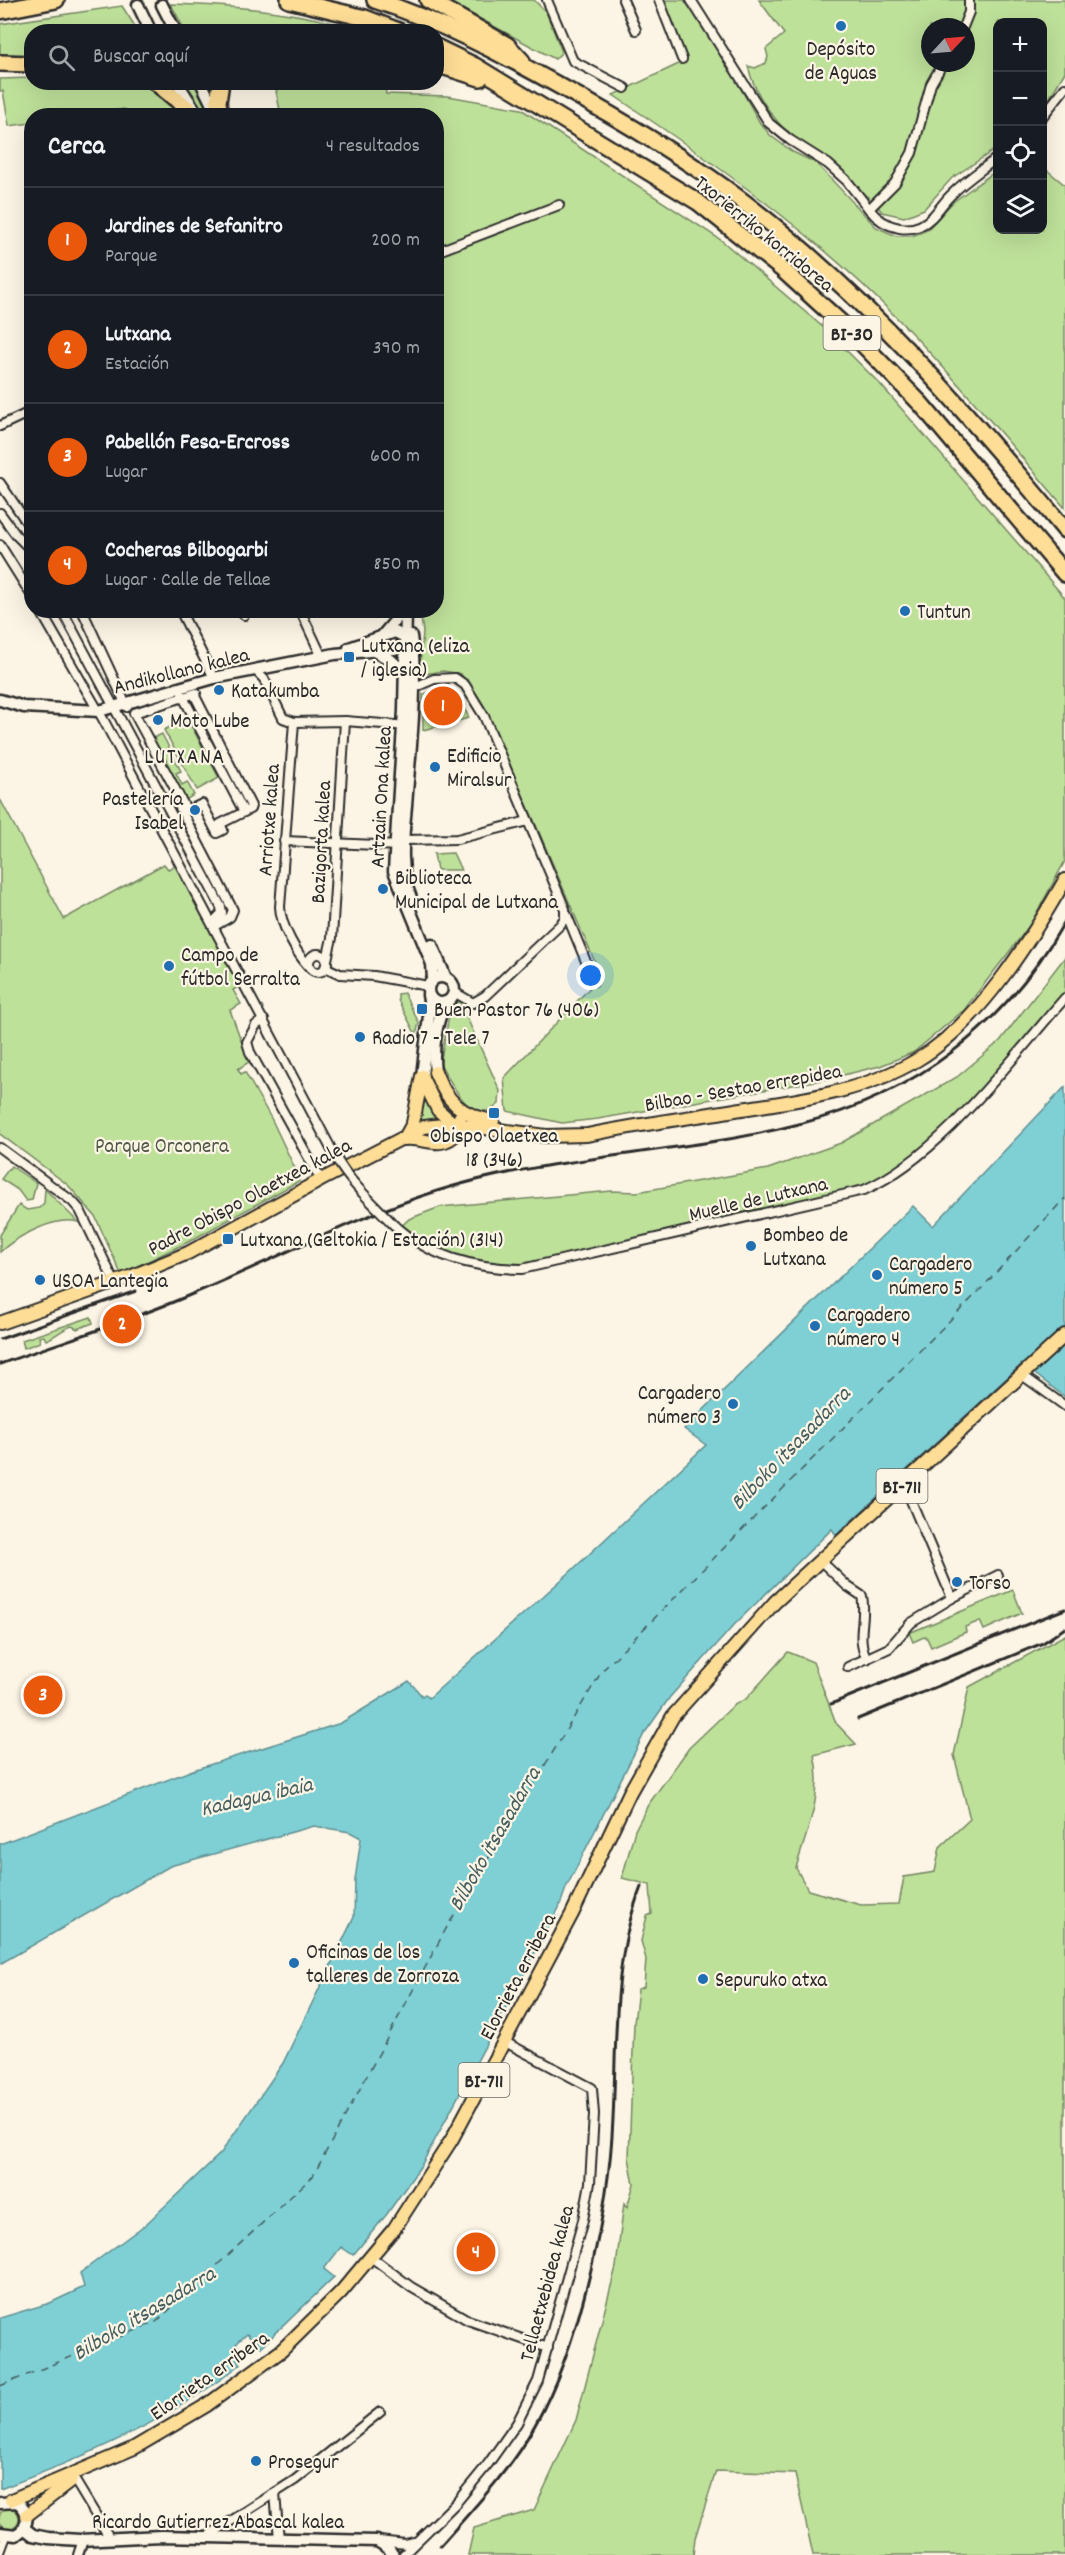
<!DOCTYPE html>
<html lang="es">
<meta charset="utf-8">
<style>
:root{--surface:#171b24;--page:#242831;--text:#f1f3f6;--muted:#9ea1a6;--line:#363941;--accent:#ea580c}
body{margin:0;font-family:Dekko,sans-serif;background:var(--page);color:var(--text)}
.controls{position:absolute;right:18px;top:18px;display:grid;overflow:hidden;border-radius:12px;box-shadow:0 6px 24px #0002}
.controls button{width:54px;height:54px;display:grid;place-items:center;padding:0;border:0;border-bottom:2px solid var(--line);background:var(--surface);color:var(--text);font:30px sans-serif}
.compass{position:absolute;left:921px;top:18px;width:54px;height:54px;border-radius:50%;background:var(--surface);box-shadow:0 6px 24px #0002;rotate:64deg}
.you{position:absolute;left:591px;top:976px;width:21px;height:21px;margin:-15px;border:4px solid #fff;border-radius:50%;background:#1a73e8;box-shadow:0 0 0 9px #1a73e833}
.badge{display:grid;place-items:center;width:39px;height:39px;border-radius:50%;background:var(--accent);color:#fff;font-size:20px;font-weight:700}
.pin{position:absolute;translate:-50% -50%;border:3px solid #fff;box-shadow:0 2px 6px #0006}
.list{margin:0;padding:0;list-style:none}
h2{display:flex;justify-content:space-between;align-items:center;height:78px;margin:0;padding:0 24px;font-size:26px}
h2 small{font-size:20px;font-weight:400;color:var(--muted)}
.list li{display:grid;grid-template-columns:39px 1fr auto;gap:18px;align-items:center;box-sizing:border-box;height:108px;padding:0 24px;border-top:2px solid var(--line)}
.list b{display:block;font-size:22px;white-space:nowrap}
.list p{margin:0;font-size:20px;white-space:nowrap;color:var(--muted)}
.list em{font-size:20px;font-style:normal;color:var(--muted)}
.icon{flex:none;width:33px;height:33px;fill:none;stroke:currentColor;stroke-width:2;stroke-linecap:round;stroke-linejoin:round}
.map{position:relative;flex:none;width:1065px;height:2555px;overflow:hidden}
.search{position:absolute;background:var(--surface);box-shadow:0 6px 24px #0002;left:24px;top:24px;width:420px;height:66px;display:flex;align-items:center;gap:15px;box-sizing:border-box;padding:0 21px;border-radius:24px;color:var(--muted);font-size:22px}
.panel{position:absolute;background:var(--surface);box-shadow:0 6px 24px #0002;left:24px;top:108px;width:420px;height:510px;border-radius:24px}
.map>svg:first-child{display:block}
</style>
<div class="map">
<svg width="1065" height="2555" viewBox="0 0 1065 2555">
<rect width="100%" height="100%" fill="#fcf5e5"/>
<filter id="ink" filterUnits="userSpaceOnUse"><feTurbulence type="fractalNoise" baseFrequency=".0167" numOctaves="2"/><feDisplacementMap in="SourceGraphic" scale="12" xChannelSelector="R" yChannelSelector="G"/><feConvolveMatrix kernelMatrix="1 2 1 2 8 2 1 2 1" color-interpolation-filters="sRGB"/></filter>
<g filter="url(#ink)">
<!-- green -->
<g fill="#bee19a" stroke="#748662" stroke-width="1.5" fill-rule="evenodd">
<polygon points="445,0 534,0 546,12 562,52 555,59"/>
<path d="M664 0H684L713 39 760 123 771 136 793 152 816 163 876 227 896 236H912L927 230 953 202 997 170 998 230H1042L1043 167 1065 185V508C1011 445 957 380 899 320 814 233 714 162 613 95L685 61Z"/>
<path d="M759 0H1065V72L1043 109 1042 22H998L997 148 952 178 924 209 904 217 882 212C866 191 861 195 843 181 805 152 758 113 748 66L755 68 766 63 768 57 766 49 784 34ZM930 27H966V63H930Z"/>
<path d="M171 4C239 6 298 11 363 31H185Z"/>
<polygon points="122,6 138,31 32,32 31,55 0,54 0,24"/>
<polygon points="31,78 32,82 141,83 154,87 187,115 137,115 124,109 79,115 32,116 31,123 9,126 3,91 0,91 0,79"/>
<polygon points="183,83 194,83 211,115 204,115"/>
<polygon points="284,83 384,83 386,94 448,96 521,109 721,240 824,328 881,385 1065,598 1065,861 1030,925 964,1010 914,1052 880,1066 827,1079 598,1119 562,1123 507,1111 504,1078 601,976 488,714 461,674 443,671 419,675 423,632 420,611 436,610 436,116 281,115 276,91"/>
<polygon points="438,691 456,691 469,718 423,730 423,694"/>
<polygon points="187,718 219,778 197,790 164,730"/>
<polygon points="162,734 181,771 176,773 182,785 187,782 194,795 182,802 149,740"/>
<polygon points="0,799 64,919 164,864 168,869 176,865 242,985 233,990 241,1004 230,1010 249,1062 238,1069 241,1074 245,1072 272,1120 298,1175 299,1181 188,1242 121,1274 95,1216 68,1185 0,1134"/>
<polygon points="453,853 461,870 437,870 434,854"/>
<polygon points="1065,957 1065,998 931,1148 882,1182 522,1269 471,1265 397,1230 409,1219 440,1207 612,1191 637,1192 768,1169 841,1143 957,1077 1000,1041"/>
<polygon points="404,993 419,1023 416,1035 398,1000 398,994"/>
<path d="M458 998 500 1091 499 1104C470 1129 453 1084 440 1064L452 1000Z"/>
<polygon points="423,1090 429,1105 439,1116 420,1122"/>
<polygon points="11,1166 36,1183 32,1200 26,1201 18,1190 1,1179"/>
<path d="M45 1189 78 1222C55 1216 17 1236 0 1252V1235L19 1205 27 1210 39 1208 44 1203Z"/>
<path d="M91 1317 93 1323 77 1329 72 1326C62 1329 56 1336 46 1340L44 1336 39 1337 40 1342 24 1348 22 1340Z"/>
<polygon points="1013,1590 1022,1613 984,1630 980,1621 965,1627 966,1632 931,1647 926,1636 913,1642 909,1633"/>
<path d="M1065 1635V2555H813L795 2474 716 2471 695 2538 693 2555H468L474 2528 534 2510 576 2420 616 2267 624 2203 627 2207 634 2184 629 2158 634 2023 638 1989 644 1987 646 1959 641 1941 647 1916 652 1914 650 1885 622 1878 635 1830 648 1805 689 1748 734 1705 746 1699 788 1652 813 1662 836 1723 856 1744 814 1755C824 1794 807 1830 796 1868L808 1890 861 1905 899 1904 904 1877 935 1872 940 1847 970 1819 954 1755 969 1687Z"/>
<circle cx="9" cy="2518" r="10"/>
</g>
<!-- water -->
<path fill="#7fd0d5" stroke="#5d8e91" stroke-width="1.5" d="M1065 1087V1397L1022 1364 836 1535 832 1529 735 1624 670 1697 644 1734 566 1888 559 1908 422 2164 387 2214 353 2255 341 2247 324 2269 334 2277 261 2347 255 2338 252 2340 247 2334 236 2344 244 2354 237 2359 241 2364C169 2421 85 2457 0 2489V2318L50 2303 84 2287 80 2273 146 2224 221 2153 283 2063 354 1917 355 1880 361 1838 350 1832 314 1826 170 1866 0 1964V1844L193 1770 341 1723 409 1681 422 1696 425 1694 429 1698 569 1573 706 1445 684 1429 913 1206 933 1226Z"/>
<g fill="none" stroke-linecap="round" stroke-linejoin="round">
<!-- ferry -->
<polyline stroke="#445d5e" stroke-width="1.5" stroke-dasharray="8 6" stroke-linecap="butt" points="0,2386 156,2322 313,2176 448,1925 602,1671 981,1289 1065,1198"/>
<defs>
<g id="street">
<polyline points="547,0 573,61 625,88"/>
<polyline points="623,0 636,30"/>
<polyline points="659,0 682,59"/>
<polyline points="691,0 769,123 790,140 828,164 847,181 869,209 895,183 912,153 931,84 943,63"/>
<polyline points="963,27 969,12 969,0"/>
<polyline points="1042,117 1065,88"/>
<path d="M869 209C884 228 912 237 931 218 939 210 945 200 953 193 966 180 983 169 998 157"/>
<polyline points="436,252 559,205"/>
<polyline points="0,426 32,411"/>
<polyline points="0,483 32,530"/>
<polyline points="0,513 16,535 32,551"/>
<polyline points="0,545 32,596"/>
<polyline points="40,610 103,719 336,1158"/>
<polyline points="62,610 221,907 222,913 213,922"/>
<polyline points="82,610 127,707"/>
<polyline points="180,610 214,678"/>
<polyline points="241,610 244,615"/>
<polyline points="300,610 322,657"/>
<polyline points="256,671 264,679 283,718 294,722 345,721 408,726"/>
<polyline points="413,688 434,679 455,678 465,685 484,716 565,909 565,918 560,925 485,996 473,1003 454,992"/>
<polygon points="196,693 195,696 251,806 250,809 220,824 223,830 217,833 202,804 187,811 134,713"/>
<polyline points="182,695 244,812"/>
<path d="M294 722 280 907C281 927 297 954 310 968"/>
<polyline points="180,808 233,910 230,917 218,924"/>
<polyline points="404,840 457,839 528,821"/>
<polyline points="284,841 400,846"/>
<polyline points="566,913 594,981"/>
<circle cx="318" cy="963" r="9"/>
<polyline points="326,964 332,938 345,721"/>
<polyline points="325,967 340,974 374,976 428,986"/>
<polyline points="264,1020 256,1025 247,1042 250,1052 321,1180"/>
<polyline points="0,1148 72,1201 80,1210 115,1283"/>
<path d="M393 1224C430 1257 472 1268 522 1269L864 1190C941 1156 1009 1061 1065 998"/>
<polyline points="1022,1375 1065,1406"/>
<polyline points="904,1484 952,1598"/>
<path d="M821 1561 847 1586 862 1596C867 1619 855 1637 867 1659"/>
<polyline points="848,1667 889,1648 911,1623 952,1598 998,1575"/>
<polyline points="371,2257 411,2287 468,2320 548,2348"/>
<polyline points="74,2479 109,2537"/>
<polyline points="275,2494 279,2539"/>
<polyline points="206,2537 295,2480 380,2412"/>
<polyline points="379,2541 405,2544 414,2542"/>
<polyline points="0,2552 6,2536"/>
<polyline points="78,2555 83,2540"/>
<polyline points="403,2555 456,2503 488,2464 517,2423 538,2381 583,2220 590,2183 594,2114 592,2088 505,2042"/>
</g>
<g id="secondary">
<polyline points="138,5 151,32"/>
<polyline points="162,5 176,32"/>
<polyline points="177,82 195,110"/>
<polyline points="201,82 216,113"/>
<polyline points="406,610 404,710 394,871 432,964 433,979"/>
<polyline points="383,635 404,610"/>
<path d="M411 636C418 688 411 741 407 793 405 827 397 865 411 898"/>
<polyline points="349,648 395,632 409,639"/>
<polyline points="372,650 391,660 404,672"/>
<polyline points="0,700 24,707 99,711 214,678 335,654 405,648"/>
<polyline points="432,945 446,978"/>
<circle cx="441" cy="990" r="13"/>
<path d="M435 1072C432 1050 436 1021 446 1002"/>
<polyline points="422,1076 430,1007 428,995"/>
<path d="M0 2503 17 2502C30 2511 30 2526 16 2535L0 2533"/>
<polyline points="24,2528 33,2535 48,2538 80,2540 161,2536 377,2541 388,2548 393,2555"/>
</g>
<g id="primary">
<path d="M435 1072C447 1102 461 1115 493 1121"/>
<polyline points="423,1080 438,1110 454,1124"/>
<polyline points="407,1134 413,1123 422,1076"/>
<path d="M403 1139C425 1136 440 1152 458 1132L460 1117"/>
<path d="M0 1323 130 1277 188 1253 321 1180 424 1127 454 1124 546 1136 587 1135C640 1124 694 1117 748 1108 806 1099 865 1091 917 1060 979 1023 1030 941 1065 880"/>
<polyline points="11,2500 134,2448 207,2405 281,2351 341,2292 394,2229 452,2139 572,1914 630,1792 673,1716 775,1602 1065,1335"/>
<polyline points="27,2515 71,2481"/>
</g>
<g id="highway">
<polyline points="289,0 365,18 401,32"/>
<path d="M375 0C440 21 498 52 556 84 620 119 683 156 741 200 865 294 966 411 1065 530"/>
<polyline points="428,0 507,45 522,61"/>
<polyline points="0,11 56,0"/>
<polyline points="436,47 475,66 698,202 783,270 851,332 921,404 1065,574"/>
<polyline points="0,63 32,64"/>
<polyline points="436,64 480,78"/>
<polyline points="155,82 197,116"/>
<polyline points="220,116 218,102 221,82"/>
</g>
</defs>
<!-- street casing -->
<use href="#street" stroke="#2b2b2b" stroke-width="12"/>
<!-- secondary casing -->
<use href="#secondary" stroke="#2b2b2b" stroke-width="15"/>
<!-- primary casing -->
<use href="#primary" stroke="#2b2b2b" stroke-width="16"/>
<!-- highway casing -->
<use href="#highway" stroke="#2b2b2b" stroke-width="20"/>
<!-- street -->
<use href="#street" stroke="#fcf5e5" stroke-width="8"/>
<!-- secondary -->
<use href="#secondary" stroke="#fcf5e5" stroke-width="10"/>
<!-- primary -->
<use href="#primary" stroke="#fedd96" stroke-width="12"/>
<!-- highway -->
<use href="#highway" stroke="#fedd96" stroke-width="15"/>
<!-- rail -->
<g stroke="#2b2b2b" stroke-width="3">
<polyline points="0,1339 136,1291"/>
<path d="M0 1364C63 1341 128 1322 190 1295 272 1261 352 1218 437 1191 555 1154 680 1155 799 1124 916 1095 1006 1025 1065 921"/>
<polyline points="831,1704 1065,1609"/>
<polyline points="858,1719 1043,1643 1065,1628"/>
<path d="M440 2546C474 2508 510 2470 535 2425 580 2345 609 2211 613 2119 617 2041 612 1961 641 1887"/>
</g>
<defs>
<path id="street-bridge" d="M336 1158C350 1183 373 1203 393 1224"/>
</defs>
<!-- street-bridge casing -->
<use href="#street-bridge" stroke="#2b2b2b" stroke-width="12" stroke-linecap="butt"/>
<!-- street-bridge -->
<use href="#street-bridge" stroke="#fcf5e5" stroke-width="8"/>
</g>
</g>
<!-- markers -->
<g fill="#1f6fb2" stroke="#fcf5e5" stroke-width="2">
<circle cx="841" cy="26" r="6"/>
<circle cx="905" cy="611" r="6"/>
<rect x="343" y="651" width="12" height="12" rx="3"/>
<circle cx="219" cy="690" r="6"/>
<circle cx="158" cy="720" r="6"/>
<circle cx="435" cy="767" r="6"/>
<circle cx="195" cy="810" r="6"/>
<circle cx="383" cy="889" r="6"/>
<circle cx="169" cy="966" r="6"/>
<rect x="416" y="1003" width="12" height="12" rx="3"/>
<circle cx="360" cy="1037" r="6"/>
<rect x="488" y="1107" width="12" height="12" rx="3"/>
<rect x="222" y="1233" width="12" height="12" rx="3"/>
<circle cx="751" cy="1246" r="6"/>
<circle cx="877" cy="1275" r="6"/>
<circle cx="40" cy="1280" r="6"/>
<circle cx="815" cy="1326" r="6"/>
<circle cx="733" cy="1404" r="6"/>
<circle cx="957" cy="1582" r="6"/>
<circle cx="294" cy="1963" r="6"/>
<circle cx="703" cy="1979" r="6"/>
<circle cx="256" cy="2461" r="6"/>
</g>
<g text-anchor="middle" stroke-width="4.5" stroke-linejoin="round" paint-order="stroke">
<!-- shield labels -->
<g fill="#fcf5e5" stroke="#6a6863" stroke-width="1.5">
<rect x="823.5" y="316" width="57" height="34" rx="4.5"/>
<rect x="876.5" y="1469" width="51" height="34" rx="4.5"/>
<rect x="458.5" y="2063" width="51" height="34" rx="4.5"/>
</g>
<g font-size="20" font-weight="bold" fill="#2b2b2b">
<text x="852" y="340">BI-30</text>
<text x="902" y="1493">BI-711</text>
<text x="484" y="2087">BI-711</text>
</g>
<!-- poi labels -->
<g font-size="21" fill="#2b2b2b" stroke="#fcf5e5" text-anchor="start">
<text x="841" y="55" text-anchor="middle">Depósito<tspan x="841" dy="24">de Aguas</tspan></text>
<text x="917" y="618">Tuntun</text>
<text x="361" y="652">Lutxana (eliza<tspan x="361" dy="24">/ iglesia)</tspan></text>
<text x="231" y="697">Katakumba</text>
<text x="170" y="727">Moto Lube</text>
<text x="447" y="762">Edificio<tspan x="447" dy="24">Miralsur</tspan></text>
<text x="183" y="805" text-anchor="end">Pastelería<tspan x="183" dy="24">Isabel</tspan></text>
<text x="395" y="884">Biblioteca<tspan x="395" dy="24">Municipal de Lutxana</tspan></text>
<text x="181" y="961">Campo de<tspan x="181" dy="24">fútbol Serralta</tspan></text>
<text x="434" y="1016">Buen Pastor 76 (406)</text>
<text x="372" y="1044">Radio 7 - Tele 7</text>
<text x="494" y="1142" text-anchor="middle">Obispo Olaetxea<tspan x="494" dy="24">18 (346)</tspan></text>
<text x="763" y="1241">Bombeo de<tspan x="763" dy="24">Lutxana</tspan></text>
<text x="240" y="1246">Lutxana (Geltokia / Estación) (314)</text>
<text x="889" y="1270">Cargadero<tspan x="889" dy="24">número 5</tspan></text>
<text x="52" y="1287">USOA Lantegia</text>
<text x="827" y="1321">Cargadero<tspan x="827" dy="24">número 4</tspan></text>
<text x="721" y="1399" text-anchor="end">Cargadero<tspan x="721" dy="24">número 3</tspan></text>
<text x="969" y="1589">Torso</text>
<text x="306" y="1958">Oficinas de los<tspan x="306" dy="24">talleres de Zorroza</tspan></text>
<text x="715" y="1986">Sepuruko atxa</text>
<text x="268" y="2468">Prosegur</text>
</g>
<!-- street labels -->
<g font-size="21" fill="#2b2b2b" stroke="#fcf5e5">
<text transform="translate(765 233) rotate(39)" y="7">Txorierriko korridorea</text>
<text transform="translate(181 670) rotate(-14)" y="7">Andikollano kalea</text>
<text transform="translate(380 797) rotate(-87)" y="7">Artzain Ona kalea</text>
<text transform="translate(268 820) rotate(-86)" y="7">Arriotxe kalea</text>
<text transform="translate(320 842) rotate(-87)" y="7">Bazigorta kalea</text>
<text transform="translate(743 1087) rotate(-10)" y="7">Bilbao - Sestao errepidea</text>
<text transform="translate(249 1196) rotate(-28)" y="7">Padre Obispo Olaetxea kalea</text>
<text transform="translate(758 1198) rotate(-13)" y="7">Muelle de Lutxana</text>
<text transform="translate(517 1976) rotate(-62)" y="7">Elorrieta erribera</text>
<text transform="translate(546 2283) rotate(-75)" y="7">Tellaetxebidea kalea</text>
<text transform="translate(209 2375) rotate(-35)" y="7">Elorrieta erribera</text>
<text x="218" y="2528">Ricardo Gutierrez Abascal kalea</text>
</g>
<!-- park labels -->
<g font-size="21" fill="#505847" stroke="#fcf5e5">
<text x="162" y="1152">Parque Orconera</text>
</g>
<!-- neighbourhood labels -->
<g font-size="22" letter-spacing="1.5" fill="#2b2b2b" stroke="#fcf5e5">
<text x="185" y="763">LUTXANA</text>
</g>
<!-- water labels -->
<g font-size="22" font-style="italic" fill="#445d5e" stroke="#fcf5e5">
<text transform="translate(789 1447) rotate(-46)" y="8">Bilboko itsasadarra</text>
<text transform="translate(256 1795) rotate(-13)" y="8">Kadagua ibaia</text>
<text transform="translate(493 1838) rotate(-60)" y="8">Bilboko itsasadarra</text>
<text transform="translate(143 2312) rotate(-31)" y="8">Bilboko itsasadarra</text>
</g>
</g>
</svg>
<div class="controls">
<button>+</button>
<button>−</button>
<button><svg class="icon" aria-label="locate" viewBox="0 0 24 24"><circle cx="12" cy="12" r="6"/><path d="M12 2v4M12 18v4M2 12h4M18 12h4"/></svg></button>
<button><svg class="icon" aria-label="layers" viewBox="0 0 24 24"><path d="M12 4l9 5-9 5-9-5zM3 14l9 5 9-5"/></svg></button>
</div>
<svg class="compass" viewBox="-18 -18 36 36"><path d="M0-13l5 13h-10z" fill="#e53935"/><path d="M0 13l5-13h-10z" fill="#9ea1a6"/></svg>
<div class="you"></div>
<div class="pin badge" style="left:443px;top:706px">1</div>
<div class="pin badge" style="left:122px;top:1324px">2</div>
<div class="pin badge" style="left:43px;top:1695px">3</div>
<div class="pin badge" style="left:476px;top:2252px">4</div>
<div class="search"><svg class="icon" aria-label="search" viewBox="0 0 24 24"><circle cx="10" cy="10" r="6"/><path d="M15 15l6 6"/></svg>Buscar aquí</div>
<section class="panel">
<h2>Cerca<small>4 resultados</small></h2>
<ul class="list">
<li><span class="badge">1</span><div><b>Jardines de Sefanitro</b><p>Parque</p></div><em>200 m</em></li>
<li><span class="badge">2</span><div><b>Lutxana</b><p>Estación</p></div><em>390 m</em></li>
<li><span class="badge">3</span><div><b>Pabellón Fesa-Ercross</b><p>Lugar</p></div><em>600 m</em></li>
<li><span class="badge">4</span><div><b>Cocheras Bilbogarbi</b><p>Lugar · Calle de Tellae</p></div><em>850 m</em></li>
</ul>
</section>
</div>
